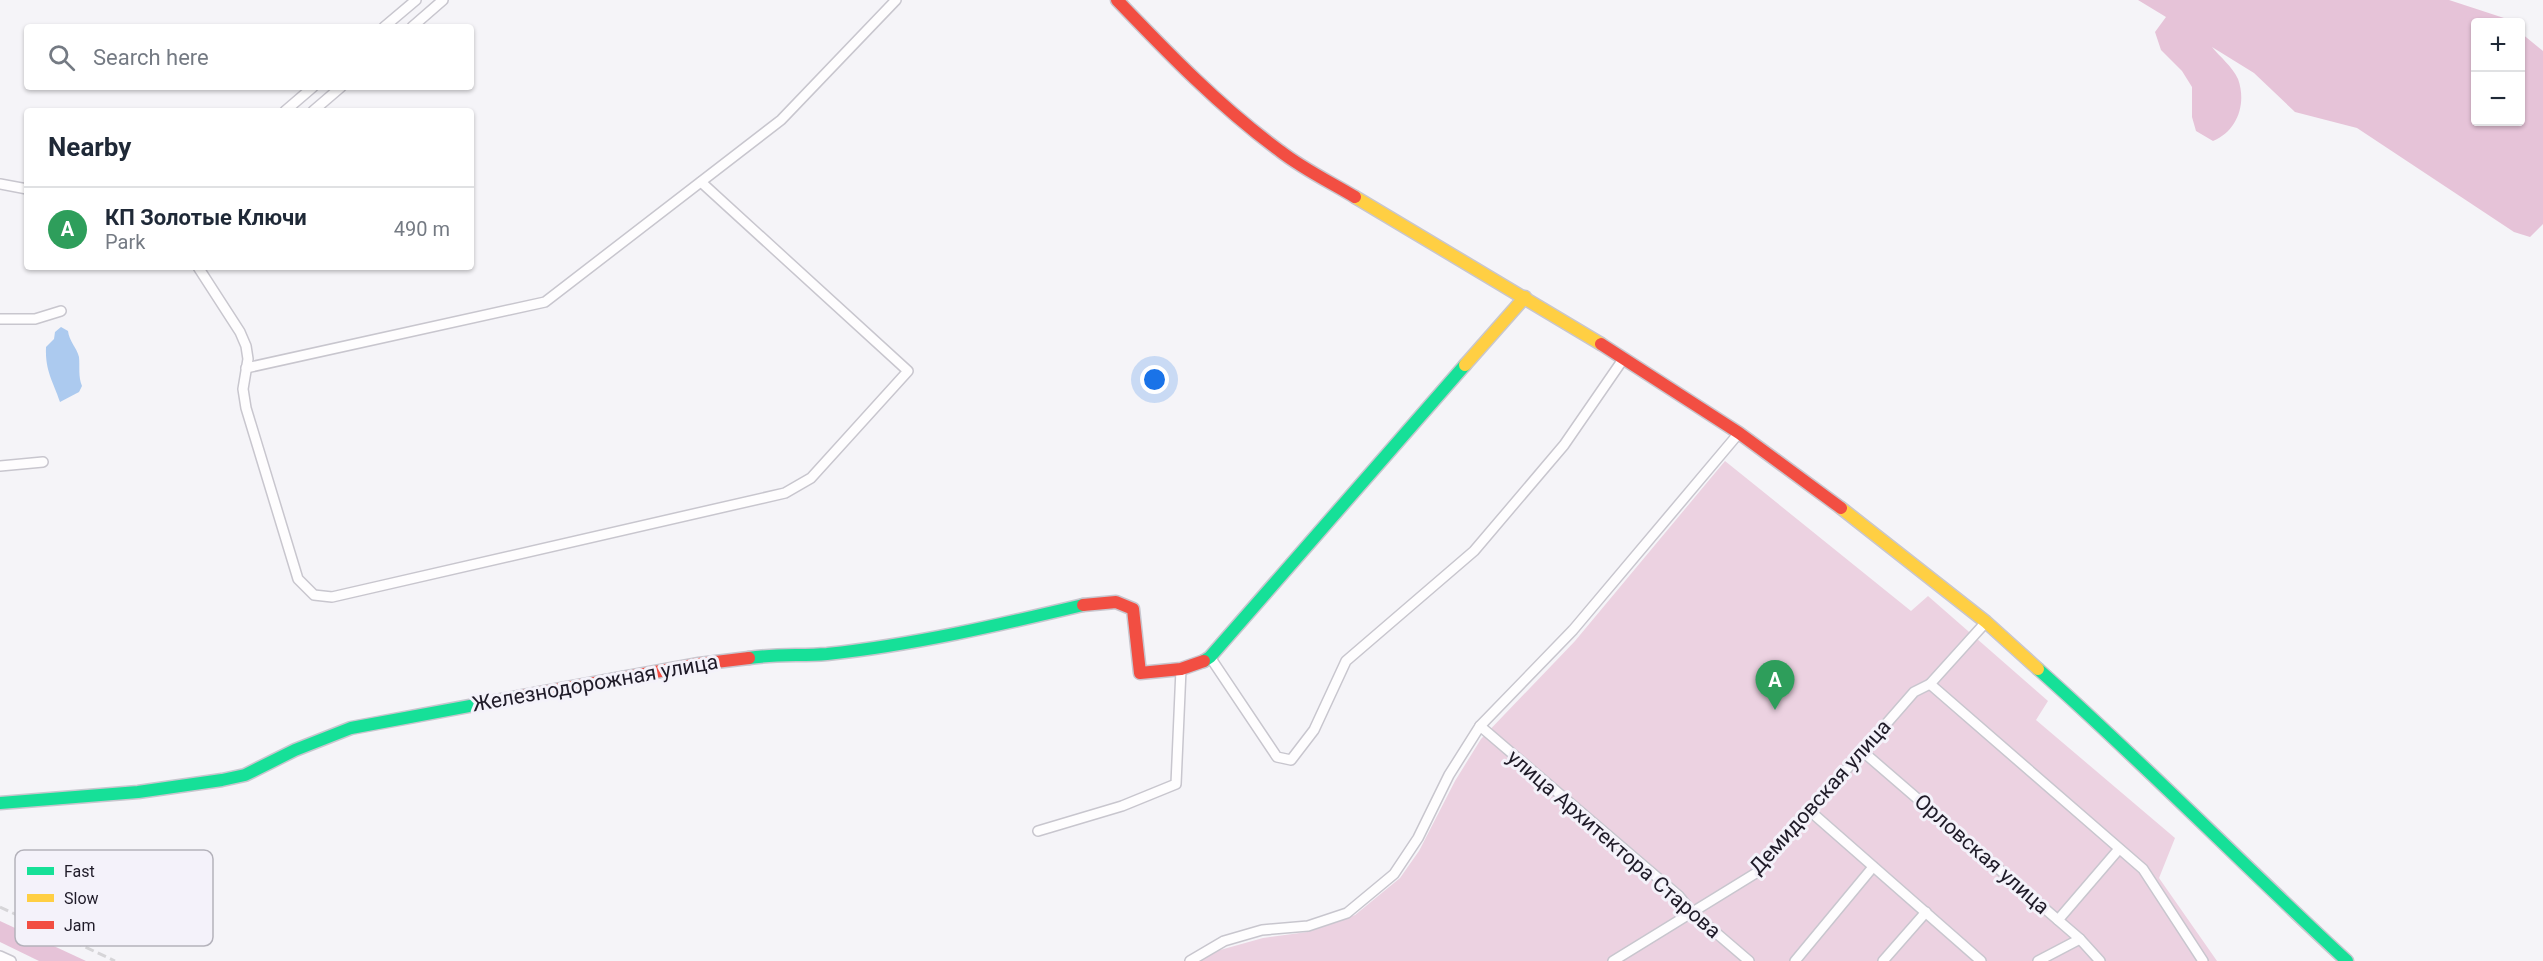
<!DOCTYPE html>
<meta charset="utf-8">
<style>
:root{--surface:#fff;--page:#f2f2f3;--text:#1f2937;--muted:#747a83;--line:#e0e1e3;--accent:#7c3aed}
body{margin:0;font-family:Roboto,sans-serif;background:var(--page);color:var(--text)}
.controls{position:absolute;right:18px;top:18px;display:grid;overflow:hidden;border-radius:6px;box-shadow:0 2px 4px #0004}
.controls button{width:54px;height:54px;display:grid;place-items:center;padding:0;border:0;border-bottom:2px solid var(--line);background:var(--surface);color:var(--text);font:30px sans-serif}
.you{position:absolute;left:1155px;top:380px;width:21px;height:21px;margin:-15px;border:4px solid #fff;border-radius:50%;background:#1a73e8;box-shadow:0 0 0 9px #1a73e833}
.badge{display:grid;place-items:center;width:39px;height:39px;border-radius:50%;background:var(--accent);color:#fff;font-size:20px;font-weight:700}
.pin{position:absolute;translate:-50% -50px;filter:drop-shadow(0 2px 3px #0008)}
.pin::after{content:'';position:absolute;top:32px;width:21px;height:18px;background:inherit;clip-path:polygon(0 0,100% 0,50% 100%)}
.list{margin:0;padding:0;list-style:none}
h2{display:flex;justify-content:space-between;align-items:center;height:78px;margin:0;padding:0 24px;font-size:26px}
h2 small{font-size:20px;font-weight:400;color:var(--muted)}
.list li{display:grid;grid-template-columns:39px 1fr auto;gap:18px;align-items:center;box-sizing:border-box;height:84px;padding:0 24px;border-top:2px solid var(--line)}
.list b{display:block;font-size:22px;white-space:nowrap}
.list p{margin:0;font-size:20px;white-space:nowrap;color:var(--muted)}
.list em{font-size:20px;font-style:normal;color:var(--muted)}
.icon{flex:none;width:33px;height:33px;fill:none;stroke:currentColor;stroke-width:2;stroke-linecap:round;stroke-linejoin:round}
.map{position:relative;flex:none;width:2543px;height:961px;overflow:hidden}
.search{position:absolute;background:var(--surface);box-shadow:0 2px 4px #0004;left:24px;top:24px;width:450px;height:66px;display:flex;align-items:center;gap:15px;box-sizing:border-box;padding:0 21px;border-radius:6px;color:var(--muted);font-size:22px}
.panel{position:absolute;background:var(--surface);box-shadow:0 2px 4px #0004;left:24px;top:108px;width:450px;height:162px;border-radius:6px}
.map>svg:first-child{display:block}
</style>
<div class="map">
<svg width="2543" height="961" viewBox="0 0 2543 961">
<rect width="100%" height="100%" fill="#f5f4f8"/>
<!-- green -->
<polygon fill="#ecd2e1" points="1725,461 1911,611 1928,596 2048,701 2036,720 2175,838 2159,878 2217,961 1200,961 1220,950 1263,938 1307,932 1355,915 1400,878 1419,851 1455,781 1481,739 1575,641"/>
<!-- forest -->
<g fill="#e6c3d8">
<path d="M2138 0H2449L2504 18 2508 22H2476V122H2520L2521 33 2543 51V224L2530 237 2514 232 2357 128 2295 112 2254 73 2212 47C2220 57 2232 66 2238 79 2247 104 2237 131 2213 141L2196 131 2192 117V87L2182 71 2161 50 2155 32 2166 17Z"/>
<polygon points="0,921 86,961 39,961 0,942"/>
</g>
<!-- water -->
<path fill="#accaef" d="M61 327 68 331C69 341 77 348 79 357 80 367 78 376 82 386L79 392 60 402C53 381 45 371 46 347L54 339 55 332Z"/>
<g fill="none" stroke-linecap="round" stroke-linejoin="round">
<defs>
<g id="street">
<polyline points="384,27 416,0"/>
<polyline points="412,27 443,0"/>
<polyline points="285,111 313,87"/>
<polyline points="313,111 341,87"/>
<polyline points="0,184 27,189"/>
<polyline points="198,267 240,332 246,346 248,359 243,389 246,408 298,579 314,595 332,597 785,493 811,478 908,371 701,182"/>
<polyline points="0,319 35,319 61,311"/>
<polyline points="246,368 545,302 781,120 896,0"/>
<polyline points="0,466 43,462"/>
<polyline points="1210,657 1277,757 1291,760 1314,730 1346,661 1474,551 1564,445 1624,358"/>
<polyline points="1930,684 2143,869 2203,961"/>
<polyline points="1480,726 1679,896 1693,913 1749,961"/>
<polyline points="1861,750 2080,939 2100,961"/>
<polyline points="1810,811 1981,961"/>
<polyline points="1038,831 1122,806 1176,784 1181,669"/>
<polyline points="2058,920 2119,849"/>
<polyline points="0,956 11,961"/>
<polyline points="1190,961 1224,941 1262,930 1308,926 1347,913 1394,874 1418,838 1449,775 1480,726 1573,630 1739,433"/>
<polyline points="1613,961 1756,873 1914,692 1930,684 1986,622"/>
<polyline points="1795,961 1873,867"/>
<polyline points="1883,961 1926,912"/>
<polyline points="2038,961 2080,939"/>
</g>
<g id="fast">
<path d="M749 658C775 654 801 656 827 654 913 645 999 625 1083 605"/>
<polyline points="1204,661 1210,657 1465,365"/>
<path d="M2038 669C2144 763 2243 865 2347 961"/>
<polyline points="0,803 138,792 222,780 245,775 295,750 351,728 518,697"/>
</g>
<g id="slow">
<polyline points="1355,197 1601,344"/>
<polyline points="1465,365 1525,297"/>
<polyline points="1841,508 1986,622 2038,669"/>
</g>
<g id="jam">
<path d="M1117 0C1168 53 1220 107 1280 151 1303 169 1330 182 1355 197"/>
<polyline points="1601,344 1739,433 1841,508"/>
<polyline points="1083,605 1116,602 1133,609 1140,673 1181,669 1204,661"/>
<polyline points="518,697 699,664 749,658"/>
</g>
</defs>
<!-- street casing -->
<use href="#street" stroke="#c8c6ce" stroke-width="12"/>
<!-- fast casing -->
<use href="#fast" stroke="#c8c6ce" stroke-width="15"/>
<!-- slow casing -->
<use href="#slow" stroke="#c8c6ce" stroke-width="15"/>
<!-- jam casing -->
<use href="#jam" stroke="#c8c6ce" stroke-width="15"/>
<!-- street -->
<use href="#street" stroke="#fefdfe" stroke-width="9"/>
<!-- fast -->
<use href="#fast" stroke="#16e098" stroke-width="12"/>
<!-- slow -->
<use href="#slow" stroke="#ffcf43" stroke-width="12"/>
<!-- jam -->
<use href="#jam" stroke="#f24e42" stroke-width="12"/>
<!-- rail -->
<polyline stroke="#d6d5d8" stroke-width="3" stroke-dasharray="9 4.5" stroke-linecap="butt" points="0,907 115,961"/>
</g>
<g text-anchor="middle" stroke-width="6" stroke-linejoin="round" paint-order="stroke">
<!-- street labels -->
<g font-size="21" fill="#1f1b28" stroke="#f4f2fa">
<text transform="translate(595 683) rotate(-10)" y="7">Железнодорожная улица</text>
<text transform="translate(1820 797) rotate(-48)" y="7">Демидовская улица</text>
<text transform="translate(1614 844) rotate(41)" y="7">улица Архитектора Старова</text>
<text transform="translate(1982 854) rotate(41)" y="7">Орловская улица</text>
</g>
</g>
<!-- legend -->
<rect x="15" y="850" width="198" height="96" rx="9" fill="#f4f2fa" stroke="#b4b2bb" stroke-width="1.5"/>
<rect x="27" y="867" width="27" height="8" fill="#16e098"/>
<rect x="27" y="894" width="27" height="8" fill="#ffcf43"/>
<rect x="27" y="921" width="27" height="8" fill="#f24e42"/>
<g font-size="16" fill="#1f1b28">
<text x="64" y="877">Fast</text>
<text x="64" y="904">Slow</text>
<text x="64" y="931">Jam</text>
</g>
</svg>
<div class="controls">
<button>+</button>
<button>−</button>
</div>
<div class="you"></div>
<div class="pin badge" style="left:1775px;top:710px;background:#2e9e5b">A</div>
<div class="search"><svg class="icon" aria-label="search" viewBox="0 0 24 24"><circle cx="10" cy="10" r="6"/><path d="M15 15l6 6"/></svg>Search here</div>
<section class="panel">
<h2>Nearby<small></small></h2>
<ul class="list">
<li><span class="badge" style="background:#2e9e5b">A</span><div><b>КП Золотые Ключи</b><p>Park</p></div><em>490 m</em></li>
</ul>
</section>
</div>
